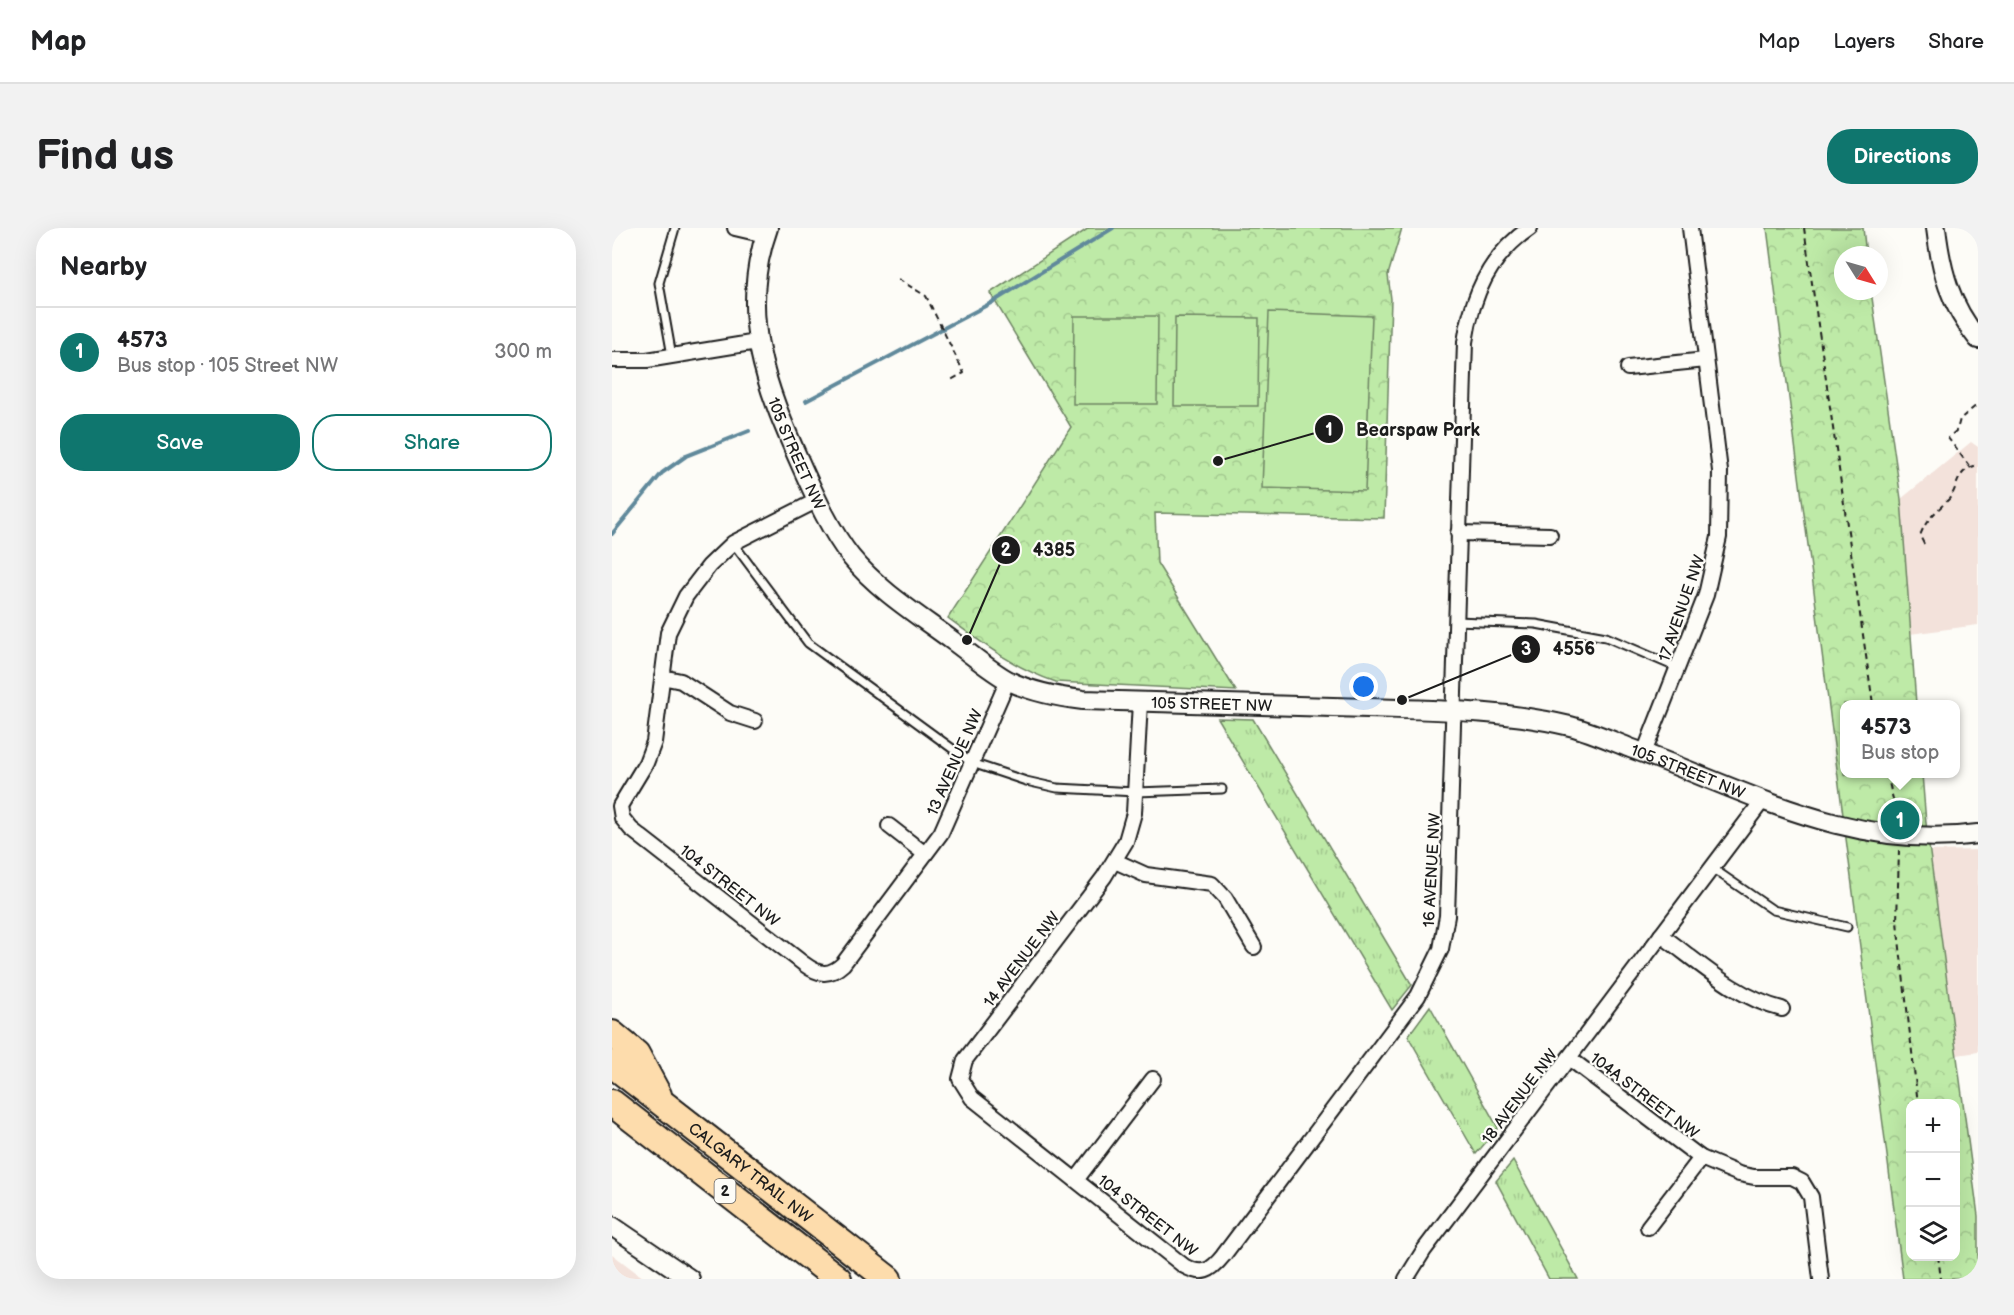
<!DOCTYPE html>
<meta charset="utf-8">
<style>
:root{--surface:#fff;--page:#f2f2f2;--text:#202124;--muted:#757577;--line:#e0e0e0;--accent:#0f766e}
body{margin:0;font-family:"Balsamiq Sans",sans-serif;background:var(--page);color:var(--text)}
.controls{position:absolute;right:18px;bottom:18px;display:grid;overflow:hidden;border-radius:12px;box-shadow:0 6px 24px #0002}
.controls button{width:54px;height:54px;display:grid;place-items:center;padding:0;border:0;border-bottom:2px solid var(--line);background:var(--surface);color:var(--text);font:30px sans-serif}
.compass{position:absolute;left:1222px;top:18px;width:54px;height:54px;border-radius:50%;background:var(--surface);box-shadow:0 6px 24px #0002;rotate:127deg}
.you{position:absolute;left:752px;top:459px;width:21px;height:21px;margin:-15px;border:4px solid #fff;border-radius:50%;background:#1a73e8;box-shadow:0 0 0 9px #1a73e833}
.badge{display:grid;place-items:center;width:39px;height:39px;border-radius:50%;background:var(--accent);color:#fff;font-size:20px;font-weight:700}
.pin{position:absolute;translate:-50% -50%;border:3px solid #fff;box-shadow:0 2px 6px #0006}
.popup{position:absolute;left:1228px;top:472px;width:120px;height:78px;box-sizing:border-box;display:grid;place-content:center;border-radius:12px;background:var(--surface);filter:drop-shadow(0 2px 4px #0005);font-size:20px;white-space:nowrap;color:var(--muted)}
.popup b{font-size:22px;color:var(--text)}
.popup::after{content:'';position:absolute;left:50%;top:100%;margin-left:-12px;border:12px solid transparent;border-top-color:var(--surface)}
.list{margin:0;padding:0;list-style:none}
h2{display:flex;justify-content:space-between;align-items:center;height:78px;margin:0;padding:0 24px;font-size:26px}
h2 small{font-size:20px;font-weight:400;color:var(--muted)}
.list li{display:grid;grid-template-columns:39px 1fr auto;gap:18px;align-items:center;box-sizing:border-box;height:90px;padding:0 24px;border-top:2px solid var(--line)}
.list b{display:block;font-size:22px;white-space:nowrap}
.list p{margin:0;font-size:20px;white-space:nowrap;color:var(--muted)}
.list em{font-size:20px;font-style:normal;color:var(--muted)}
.actions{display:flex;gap:12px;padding:18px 24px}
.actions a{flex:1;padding:14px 0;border:2px solid var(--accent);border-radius:24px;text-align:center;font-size:21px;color:var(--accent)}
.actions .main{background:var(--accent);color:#fff}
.icon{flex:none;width:33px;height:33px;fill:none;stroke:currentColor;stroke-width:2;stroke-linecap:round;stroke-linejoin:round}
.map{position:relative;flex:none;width:1366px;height:1051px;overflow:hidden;border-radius:24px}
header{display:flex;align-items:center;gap:36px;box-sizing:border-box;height:84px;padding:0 30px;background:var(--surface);border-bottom:2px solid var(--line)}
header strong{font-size:28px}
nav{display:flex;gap:33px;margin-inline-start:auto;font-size:21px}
.intro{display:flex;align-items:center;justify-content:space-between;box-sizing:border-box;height:144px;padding:0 36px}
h1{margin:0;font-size:42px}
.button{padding:15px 27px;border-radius:24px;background:var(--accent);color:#fff;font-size:21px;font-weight:700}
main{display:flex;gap:36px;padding:0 36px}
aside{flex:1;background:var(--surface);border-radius:24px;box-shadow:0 6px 24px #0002}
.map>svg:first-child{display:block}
</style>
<header>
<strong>Map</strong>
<nav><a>Map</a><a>Layers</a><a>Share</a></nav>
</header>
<div class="intro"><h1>Find us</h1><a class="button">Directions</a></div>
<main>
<aside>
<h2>Nearby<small></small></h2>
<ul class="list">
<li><span class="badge">1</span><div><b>4573</b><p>Bus stop · 105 Street NW</p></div><em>300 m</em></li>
</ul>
<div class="actions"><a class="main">Save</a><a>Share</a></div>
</aside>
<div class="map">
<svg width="1366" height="1051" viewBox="0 0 1366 1051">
<defs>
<pattern id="grass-tufts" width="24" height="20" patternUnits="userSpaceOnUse" patternTransform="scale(1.5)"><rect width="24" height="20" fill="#beeaa7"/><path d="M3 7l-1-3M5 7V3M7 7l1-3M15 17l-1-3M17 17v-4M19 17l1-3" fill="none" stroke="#a3c88f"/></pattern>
<pattern id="park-crowns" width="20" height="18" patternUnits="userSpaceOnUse" patternTransform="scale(1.5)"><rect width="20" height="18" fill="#beeaa7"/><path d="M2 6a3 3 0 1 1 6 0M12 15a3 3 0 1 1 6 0" fill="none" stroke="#a3c88f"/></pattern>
</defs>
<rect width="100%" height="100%" fill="#fdfcf7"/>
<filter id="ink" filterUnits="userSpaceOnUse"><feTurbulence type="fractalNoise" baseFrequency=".0167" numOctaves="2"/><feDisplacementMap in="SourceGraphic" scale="12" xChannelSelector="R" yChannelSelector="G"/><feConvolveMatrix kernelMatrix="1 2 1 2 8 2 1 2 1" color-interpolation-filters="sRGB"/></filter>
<g filter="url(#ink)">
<!-- built -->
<g fill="#f3e2db">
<polygon points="1359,214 1366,219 1366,397 1298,406 1289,271"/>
<polygon points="1366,622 1366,824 1345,827 1318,623"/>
<polygon points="0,1026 25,1045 34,1051 0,1051"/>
</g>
<!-- grass -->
<g fill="url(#grass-tufts)" stroke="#6d8362" stroke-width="1.5">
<polygon points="605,490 641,491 800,757 780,782"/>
<polygon points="818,778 886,900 864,926 796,808"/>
<polygon points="901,933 966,1051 937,1051 884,953"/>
</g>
<!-- park -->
<g fill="url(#park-crowns)" stroke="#6d8362" stroke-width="1.5" fill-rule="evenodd">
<path d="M477 0H790L776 47 779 71 772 290 543 285 545 335 624 463 444 454C402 440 371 416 336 390L459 199 378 65Z"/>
<path d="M1155 0H1251L1254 27H1231V63H1259L1289 271 1304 476H1232V546H1310L1314 595 1366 988V1051H1291ZM1298 876H1344V1028H1298Z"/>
</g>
<!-- pitch -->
<g fill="#beeaa7" stroke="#6d8362" stroke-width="1.5">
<polygon points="657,84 760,88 753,263 650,260"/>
<polygon points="462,88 546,88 545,176 461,176"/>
<polygon points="563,89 647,90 646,178 562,178"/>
</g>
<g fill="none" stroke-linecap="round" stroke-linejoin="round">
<!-- stream -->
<g stroke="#60899b" stroke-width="4">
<polyline points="194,173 379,75 501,0"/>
<polyline points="0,306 50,245 74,228 137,203"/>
</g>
<defs>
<g id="service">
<polyline points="60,128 47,55 63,0"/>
<polyline points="121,315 196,415 360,535 414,553 445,560 524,564 610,561"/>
<polyline points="844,393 924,396 994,409 1066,440"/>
<polyline points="1100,640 1161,682 1235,699"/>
</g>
<g id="minor">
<polyline points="123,0 153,7"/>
<polyline points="0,132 35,132 145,114"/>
<polyline points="1016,140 1094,132"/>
<path d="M206 272 121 315 97 338 74 368 56 405 42 514 34 535 8 578 10 590 19 601 192 736C207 747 217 749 231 736L329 605 396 452"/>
<polyline points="846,305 938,307"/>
<polyline points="50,449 69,453 118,485 143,493"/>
<path d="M528 474 522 585 514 613 492 649 353 832 348 851 360 870 572 1038C590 1048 599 1043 611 1028L806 768 829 721 835 688 853 114C860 67 878 27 918 0"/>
<polyline points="1032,525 1094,367 1107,309 1108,243 1078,0"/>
<polyline points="277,598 313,626"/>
<polyline points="503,633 534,647 600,656 613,670 642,719"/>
<path d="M1049 707C1088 735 1123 769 1170 781"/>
<polyline points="957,830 1089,930 1127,946 1142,949 1180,949 1190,954 1199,969 1209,1051"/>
<polyline points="464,952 541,851"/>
<polyline points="1036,999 1089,930"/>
<polyline points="794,1051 812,1022 1151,572"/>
</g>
<g id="tertiary">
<path id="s1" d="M156 0C125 86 154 159 189 237 203 268 218 302 239 329 267 363 306 387 341 413 359 426 377 442 397 453 420 464 446 469 471 472 566 475 661 477 756 480 823 482 892 482 958 498 978 503 998 512 1018 520 1134 562 1238 623 1366 606"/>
<path d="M1324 0C1329 43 1338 77 1366 111"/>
<polyline points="0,998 78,1051"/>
</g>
<g id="motorway">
<polyline points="0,806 24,826 46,867"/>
<path id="s2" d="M0 836 276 1051"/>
<polyline points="0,875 226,1051"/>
</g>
</defs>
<!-- service casing -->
<use href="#service" stroke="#1c1c1c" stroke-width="11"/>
<!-- minor casing -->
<use href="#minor" stroke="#1c1c1c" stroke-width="18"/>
<!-- tertiary casing -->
<use href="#tertiary" stroke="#1c1c1c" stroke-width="22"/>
<!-- motorway casing -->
<use href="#motorway" stroke="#1c1c1c" stroke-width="30"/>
<!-- path -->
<g stroke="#1c1c1c" stroke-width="2" stroke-dasharray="6 4.5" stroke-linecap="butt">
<polyline points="1192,0 1261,476"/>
<polyline points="286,51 314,68 352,145 337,153"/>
<polyline points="1358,239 1336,210 1345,202 1348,191 1366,176"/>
<path d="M1312 316 1308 308C1313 292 1326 282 1337 271 1347 259 1343 242 1366 237"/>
<polyline points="1275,546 1286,592"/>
<polyline points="1287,622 1285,694 1306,876"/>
<polyline points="1326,1028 1329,1051"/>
</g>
<!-- service -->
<use href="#service" stroke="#fdfcf7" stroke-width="7"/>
<!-- minor -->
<use href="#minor" stroke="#fdfcf7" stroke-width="14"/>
<!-- tertiary -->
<use href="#tertiary" stroke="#fdfcf7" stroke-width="18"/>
<!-- motorway -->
<use href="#motorway" stroke="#fddcac" stroke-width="26"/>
</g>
</g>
<g text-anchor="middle" stroke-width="4.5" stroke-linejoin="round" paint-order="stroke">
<!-- shield labels -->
<rect fill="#fdfcf7" stroke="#605f5e" stroke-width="1.5" x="102.5" y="951" width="21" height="24" rx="4.5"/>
<g font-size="15" font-weight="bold" fill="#1c1c1c">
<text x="113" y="968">2</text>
</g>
<!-- street labels -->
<g font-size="16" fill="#1c1c1c" stroke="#fdfcf7">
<text dy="6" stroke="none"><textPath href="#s1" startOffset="234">105 STREET NW</textPath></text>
<text transform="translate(1069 380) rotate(-71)" y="6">17 AVENUE NW</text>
<text dy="6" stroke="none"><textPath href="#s1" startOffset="758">105 STREET NW</textPath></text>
<text transform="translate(342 534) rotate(-66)" y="6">13 AVENUE NW</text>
<text dy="6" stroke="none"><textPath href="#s1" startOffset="1244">105 STREET NW</textPath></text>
<text transform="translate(819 642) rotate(-87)" y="6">16 AVENUE NW</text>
<text transform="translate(118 657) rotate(38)" y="6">104 STREET NW</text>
<text transform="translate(409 731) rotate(-53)" y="6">14 AVENUE NW</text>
<text transform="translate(1033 867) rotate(37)" y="6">104A STREET NW</text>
<text transform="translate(907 868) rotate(-53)" y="6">18 AVENUE NW</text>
<text dy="6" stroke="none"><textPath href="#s2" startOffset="176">CALGARY TRAIL NW</textPath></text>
<text transform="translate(536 987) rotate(38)" y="6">104 STREET NW</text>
</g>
</g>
<!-- callouts -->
<path fill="none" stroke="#1c1c1c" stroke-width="2" d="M606 233L717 201M355 412L394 322M790 472L914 421"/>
<g fill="#1c1c1c" stroke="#fdfcf7" stroke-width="2">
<circle cx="606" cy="233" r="6"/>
<circle cx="355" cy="412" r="6"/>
<circle cx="790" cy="472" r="6"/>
<circle cx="717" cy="201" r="15"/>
<circle cx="394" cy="322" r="15"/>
<circle cx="914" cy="421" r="15"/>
</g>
<g font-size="18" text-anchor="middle" font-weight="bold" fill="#fff">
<text x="717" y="208">1</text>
<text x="394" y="328">2</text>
<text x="914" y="427">3</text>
</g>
<g font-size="18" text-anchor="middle" font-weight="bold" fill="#1c1c1c" stroke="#fdfcf7" stroke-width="4.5" stroke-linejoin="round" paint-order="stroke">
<text x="806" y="208">Bearspaw Park</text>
<text x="442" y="328">4385</text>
<text x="962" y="427">4556</text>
</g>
</svg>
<div class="controls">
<button>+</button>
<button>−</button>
<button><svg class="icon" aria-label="layers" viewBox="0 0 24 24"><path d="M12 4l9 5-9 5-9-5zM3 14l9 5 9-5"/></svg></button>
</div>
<svg class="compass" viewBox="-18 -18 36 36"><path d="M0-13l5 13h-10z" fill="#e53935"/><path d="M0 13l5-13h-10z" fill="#757577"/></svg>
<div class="you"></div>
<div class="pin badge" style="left:1288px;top:592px">1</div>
<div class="popup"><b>4573</b>Bus stop</div>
</div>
</main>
